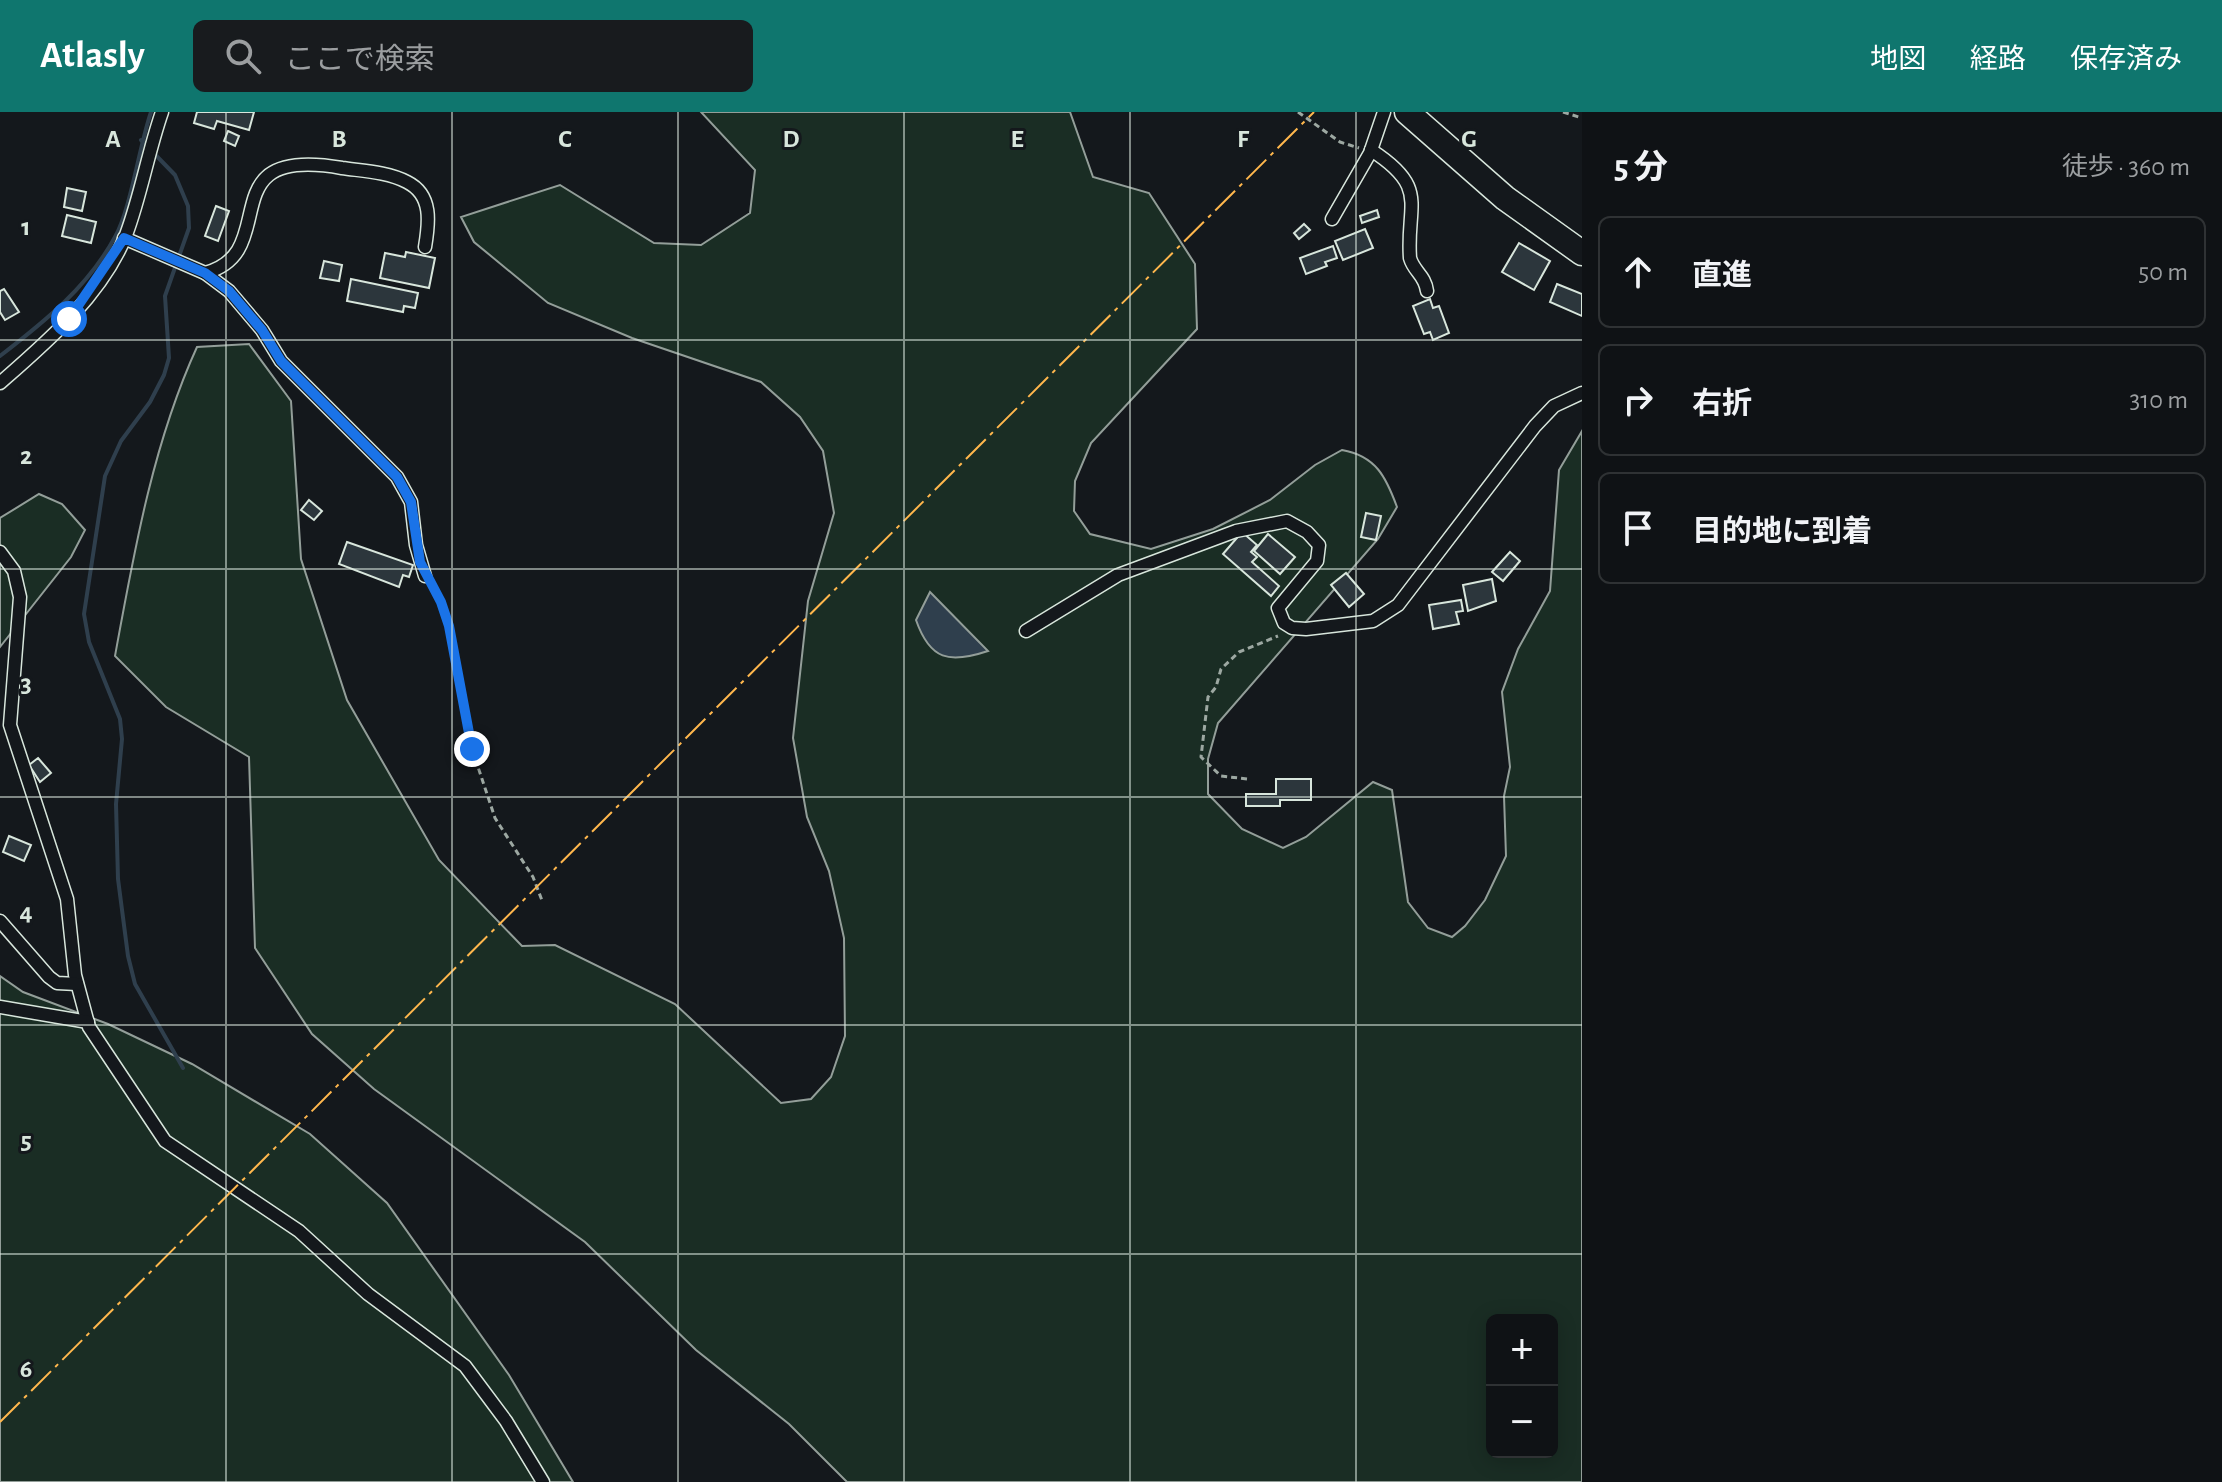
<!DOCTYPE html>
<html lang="ja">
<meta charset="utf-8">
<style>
:root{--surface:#0f1215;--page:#181b1e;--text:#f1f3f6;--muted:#9b9ea0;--line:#2f3234;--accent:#0f766e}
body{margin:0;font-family:"Alegreya Sans","Noto Sans JP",sans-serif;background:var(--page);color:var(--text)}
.controls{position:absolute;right:24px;bottom:24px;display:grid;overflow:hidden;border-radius:12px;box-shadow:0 4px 20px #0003}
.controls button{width:72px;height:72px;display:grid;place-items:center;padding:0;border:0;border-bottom:2px solid var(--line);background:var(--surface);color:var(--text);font:40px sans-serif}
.stop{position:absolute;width:24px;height:24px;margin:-18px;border:6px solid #1a73e8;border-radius:50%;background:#fff}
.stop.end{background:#1a73e8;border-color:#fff;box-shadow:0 2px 8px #0008}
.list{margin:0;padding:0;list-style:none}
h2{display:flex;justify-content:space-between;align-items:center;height:104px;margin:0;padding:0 32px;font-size:34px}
h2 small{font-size:26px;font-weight:400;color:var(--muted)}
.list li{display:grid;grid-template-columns:52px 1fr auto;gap:24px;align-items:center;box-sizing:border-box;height:112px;margin:0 16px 16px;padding:0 16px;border:2px solid var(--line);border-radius:12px}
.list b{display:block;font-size:30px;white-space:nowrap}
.list em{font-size:26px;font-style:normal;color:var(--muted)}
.icon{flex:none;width:44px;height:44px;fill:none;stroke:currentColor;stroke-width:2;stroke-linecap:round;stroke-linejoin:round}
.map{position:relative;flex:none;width:1582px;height:1370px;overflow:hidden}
header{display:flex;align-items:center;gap:48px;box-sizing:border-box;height:112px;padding:0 40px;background:var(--accent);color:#fff}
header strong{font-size:38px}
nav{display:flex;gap:44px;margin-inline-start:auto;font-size:28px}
.search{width:560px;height:72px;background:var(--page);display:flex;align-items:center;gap:20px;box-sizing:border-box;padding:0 28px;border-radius:12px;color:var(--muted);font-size:30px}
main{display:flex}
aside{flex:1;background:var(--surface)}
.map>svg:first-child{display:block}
</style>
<header>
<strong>Atlasly</strong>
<div class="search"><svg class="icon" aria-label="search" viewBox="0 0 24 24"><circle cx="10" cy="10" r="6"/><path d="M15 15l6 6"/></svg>ここで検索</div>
<nav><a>地図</a><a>経路</a><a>保存済み</a></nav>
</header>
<main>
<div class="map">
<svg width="1582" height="1370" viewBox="0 0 1582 1370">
<rect width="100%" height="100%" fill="#14181c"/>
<!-- green -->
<g fill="#1a2d24" stroke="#939e99" stroke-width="2" fill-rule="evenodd">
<path d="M701 0H1070L1093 65 1149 81 1195 152 1197 217 1091 331 1075 369 1074 399 1090 422 1151 437 1213 417 1270 388 1315 353 1342 338C1376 344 1386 365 1397 395L1378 427 1218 611 1208 647V682L1242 717 1283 736 1306 725 1373 670 1392 678 1408 790 1428 816 1452 825 1465 814 1485 788 1506 744 1504 684 1510 655 1502 580 1518 537 1550 479 1559 358 1582 319V1370H847L789 1312 696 1238 585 1130 374 977 312 922 255 836 249 645 166 595 115 544C134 440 153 331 197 235L249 232 291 289 301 447 347 588 439 748 522 834 555 833 675 892 781 991 811 987 831 965 845 924 844 826 829 759 807 705 793 626 808 489 834 401 823 339 800 305 761 270 632 226 548 191 474 130 461 105 560 73 654 131 701 133 750 101 755 58ZM1492 1208H1552V1340H1492Z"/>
<polygon points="39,382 62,392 85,418 71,445 0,535 0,406"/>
<polygon points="0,864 23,880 108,912 192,952 310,1022 387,1091 509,1263 573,1370 0,1370"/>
</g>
<!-- water -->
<path fill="#2f3f4d" stroke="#939e99" stroke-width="2" d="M930 480 988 539C949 552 930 548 916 508Z"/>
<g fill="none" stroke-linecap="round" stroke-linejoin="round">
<!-- stream -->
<g stroke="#2f3f4d" stroke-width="4">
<polyline points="141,28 175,63 188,94 189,116 165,184 169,246 164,263 150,290 121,329 105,364 84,502 89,530 120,607 122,627 116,692 118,767 128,844 135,872 183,956"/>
<path d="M0 244C44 210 88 175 115 125 131 96 139 35 151 0"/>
</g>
</g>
<!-- building -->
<g fill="#2c363c" stroke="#d8e6dc" stroke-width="2">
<polygon points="197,0 254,0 249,18 217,9 214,17 194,11"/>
<polygon points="228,19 239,24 235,34 224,29"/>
<polygon points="67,76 86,80 82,99 64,95"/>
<polygon points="216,94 229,99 218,129 205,124"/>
<polygon points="1377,98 1379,105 1362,111 1360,104"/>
<polygon points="67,103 96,110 91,131 62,124"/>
<polygon points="1304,112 1310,118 1299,127 1294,121"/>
<polygon points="1365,117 1373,136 1343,148 1335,129"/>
<polygon points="1519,131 1550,149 1534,178 1502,160"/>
<polygon points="1333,134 1337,146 1325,150 1327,154 1306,162 1300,146"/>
<polygon points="406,140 435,146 429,176 380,166 385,141 405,145"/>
<polygon points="324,149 342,153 339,169 320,166"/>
<polygon points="351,167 418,181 415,196 404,194 403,200 347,189"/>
<polygon points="1557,172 1582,182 1582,204 1550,190"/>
<polygon points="4,177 19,200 5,208 0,200 0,179"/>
<polygon points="1430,187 1433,196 1439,194 1449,221 1433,228 1430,220 1424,222 1413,194"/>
<polygon points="309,388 322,399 314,408 301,398"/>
<polygon points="1366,401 1381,404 1376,428 1361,425"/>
<polygon points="1242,420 1257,433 1251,440 1257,445 1252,450 1279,474 1271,484 1223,442"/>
<polygon points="1268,422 1295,445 1280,462 1254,439"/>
<polygon points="347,430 413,453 409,465 403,463 399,475 339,452"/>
<polygon points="1510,440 1520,449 1503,469 1492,460"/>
<polygon points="1346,461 1364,482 1349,495 1331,473"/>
<polygon points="1492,467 1496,489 1468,499 1463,473"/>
<polygon points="1461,488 1463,499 1456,500 1459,512 1433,517 1429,493"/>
<polygon points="38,646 51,661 40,670 29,653"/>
<polygon points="1276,667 1311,667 1311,688 1280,688 1280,694 1246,694 1246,682 1276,682"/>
<polygon points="9,724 31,733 24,749 3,740"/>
</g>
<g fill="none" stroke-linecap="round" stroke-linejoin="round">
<defs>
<g id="street">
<path d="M1371 38C1430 76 1406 92 1410 146 1414 160 1425 163 1427 179"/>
<polyline points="1332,107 1370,41 1384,0"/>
<polyline points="124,126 205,161 229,179 262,218 281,249 397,365 411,390 416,433 425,464"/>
<path d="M205 161C285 140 206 32 342 56 363 59 388 60 407 70 433 83 429 111 425 135"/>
<path d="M0 271C47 230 102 183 126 123 141 83 148 40 162 0"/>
<polyline points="0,440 14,459 20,485 10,613 67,787 75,863 89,915 165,1029 299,1119 368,1182 465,1254 506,1309 543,1370"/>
<polyline points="1026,519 1118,463 1236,419 1287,409 1307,420 1319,433 1317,449 1278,496 1284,511 1292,516 1306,517 1373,509 1398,493 1535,314 1554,294 1582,281"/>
<polyline points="0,809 49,865 57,871 77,872"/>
<polyline points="0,895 88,910"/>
</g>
<polyline id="highway" points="1407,0 1505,86 1582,141"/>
</defs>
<!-- street casing -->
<use href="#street" stroke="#d8e6dc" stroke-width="15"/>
<!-- highway casing -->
<use href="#highway" stroke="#d8e6dc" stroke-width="27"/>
<!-- path -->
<g stroke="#9da8a2" stroke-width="3" stroke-dasharray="6 4" stroke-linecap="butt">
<polyline points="1298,0 1340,30 1359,36"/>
<polyline points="1563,0 1582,6"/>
<polyline points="431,474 441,490 449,514 472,637 495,706 533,765 543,791"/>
<polyline points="1247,667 1221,664 1201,645 1208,585 1216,575 1221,557 1239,540 1278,524"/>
</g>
<!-- street -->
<use href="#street" stroke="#14181c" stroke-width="12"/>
<!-- highway -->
<use href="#highway" stroke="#14181c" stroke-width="24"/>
<!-- power -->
<polyline stroke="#ffb74d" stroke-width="2" stroke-dasharray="28 6 4 6" stroke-linecap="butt" points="0,1310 1314,0"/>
</g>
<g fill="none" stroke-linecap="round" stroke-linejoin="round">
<!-- route -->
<polyline stroke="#1a73e8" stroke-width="10" points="69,207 124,126 205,161 229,179 262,218 281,249 397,365 411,390 420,450 441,490 449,514 472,637"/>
</g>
<!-- grid -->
<path fill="none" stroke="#d8e6dc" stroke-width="2" stroke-opacity="0.55" d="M226 0V1370M452 0V1370M678 0V1370M904 0V1370M1130 0V1370M1356 0V1370M0 228H1582M0 457H1582M0 685H1582M0 913H1582M0 1142H1582"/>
<g font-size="26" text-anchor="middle" font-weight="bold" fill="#d8e6dc" stroke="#14181c" stroke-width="6" stroke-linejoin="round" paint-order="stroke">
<text x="113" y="35">A</text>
<text x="339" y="35">B</text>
<text x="565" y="35">C</text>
<text x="791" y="35">D</text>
<text x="1017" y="35">E</text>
<text x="1243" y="35">F</text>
<text x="1469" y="35">G</text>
<text x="26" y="123">1</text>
<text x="26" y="352">2</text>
<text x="26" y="580">3</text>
<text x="26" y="808">4</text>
<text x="26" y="1037">5</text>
<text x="26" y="1265">6</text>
</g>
</svg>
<div class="controls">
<button>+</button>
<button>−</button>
</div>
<div class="stop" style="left:69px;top:207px"></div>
<div class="stop end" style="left:472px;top:637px"></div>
</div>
<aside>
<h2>5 分<small>徒歩 · 360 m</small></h2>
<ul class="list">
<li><svg class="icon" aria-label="ahead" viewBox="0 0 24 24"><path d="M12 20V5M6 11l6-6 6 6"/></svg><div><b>直進</b></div><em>50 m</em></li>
<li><svg class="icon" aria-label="right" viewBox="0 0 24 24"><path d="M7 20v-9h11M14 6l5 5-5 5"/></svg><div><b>右折</b></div><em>310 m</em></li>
<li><svg class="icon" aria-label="arrive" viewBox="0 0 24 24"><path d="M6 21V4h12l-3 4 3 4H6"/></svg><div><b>目的地に到着</b></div></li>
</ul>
</aside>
</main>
